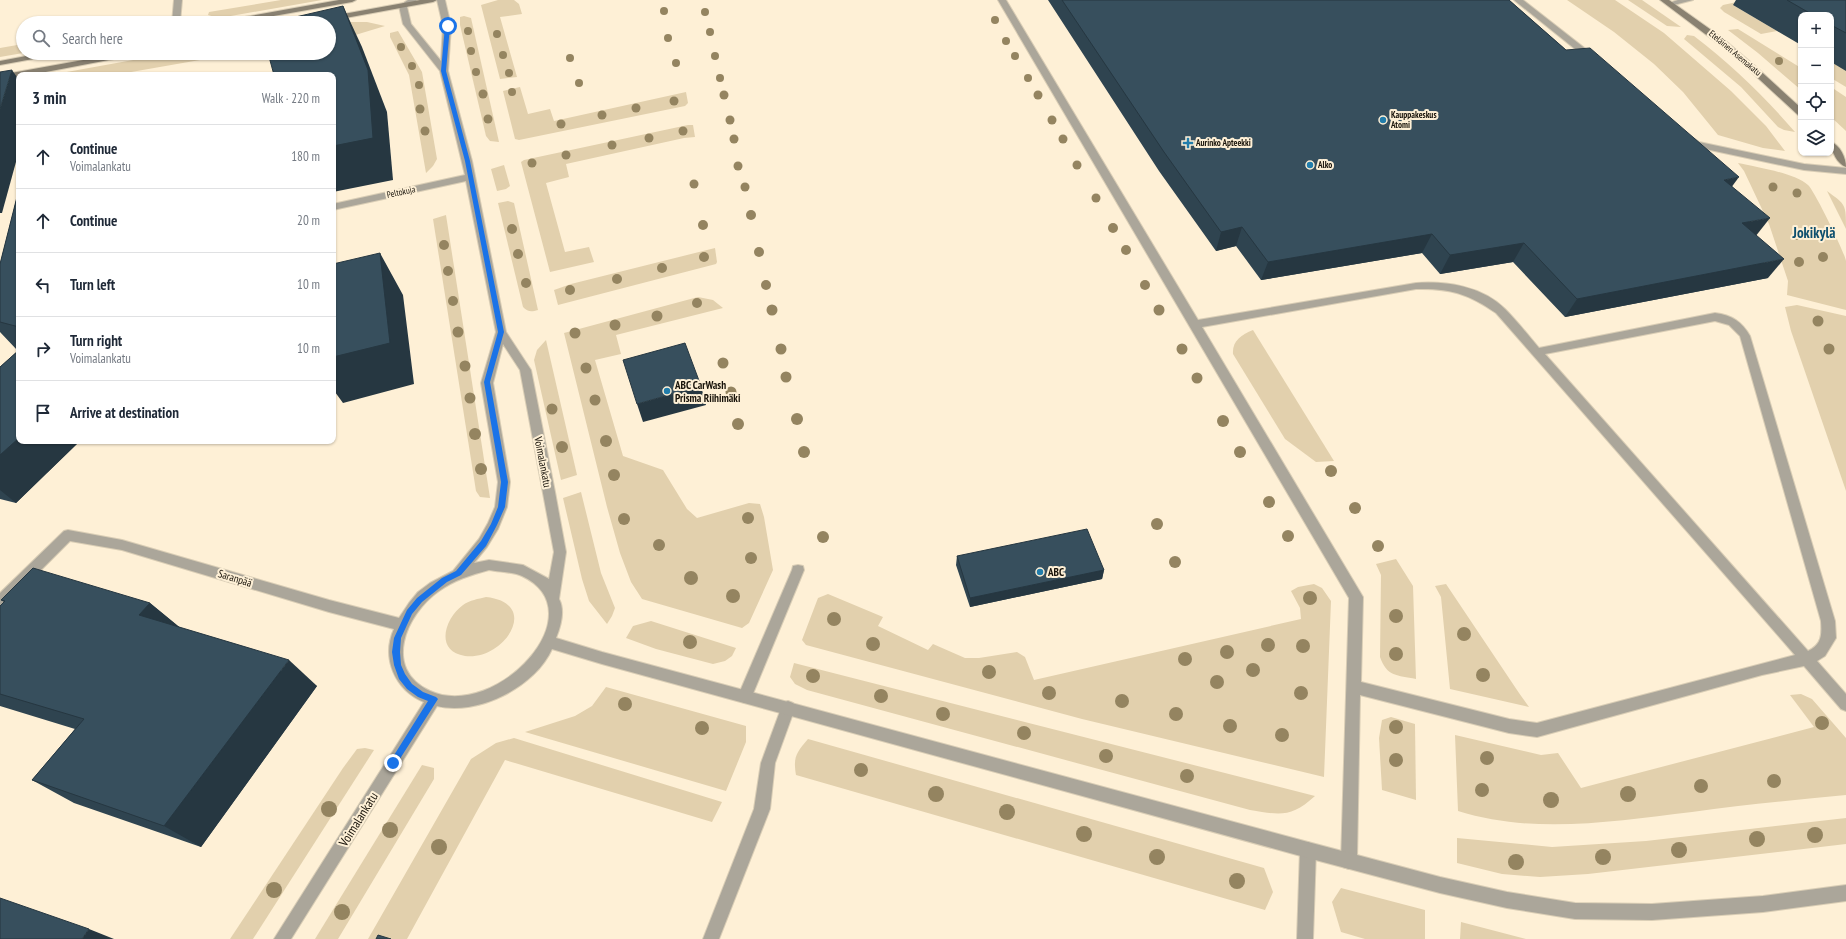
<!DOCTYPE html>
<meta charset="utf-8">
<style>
:root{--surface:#fff;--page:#f2f2f3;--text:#1f2937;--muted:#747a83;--line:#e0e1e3}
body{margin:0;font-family:"PT Sans Narrow",sans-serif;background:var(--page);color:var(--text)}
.controls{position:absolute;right:12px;top:12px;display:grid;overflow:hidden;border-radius:8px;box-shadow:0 1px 3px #0004}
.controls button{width:36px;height:36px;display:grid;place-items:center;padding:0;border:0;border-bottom:1px solid var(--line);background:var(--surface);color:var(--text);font:20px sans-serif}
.stop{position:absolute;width:12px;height:12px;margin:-9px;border:3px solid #1a73e8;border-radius:50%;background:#fff}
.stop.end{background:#1a73e8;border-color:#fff;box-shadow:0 1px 4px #0008}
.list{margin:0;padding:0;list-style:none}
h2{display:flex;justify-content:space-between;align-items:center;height:52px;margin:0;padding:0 16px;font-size:17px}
h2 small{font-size:13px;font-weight:400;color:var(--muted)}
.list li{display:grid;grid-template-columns:26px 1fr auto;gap:12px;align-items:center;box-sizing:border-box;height:64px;padding:0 16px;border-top:1px solid var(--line)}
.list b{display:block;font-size:15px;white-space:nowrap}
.list p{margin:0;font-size:13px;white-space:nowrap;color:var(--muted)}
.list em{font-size:13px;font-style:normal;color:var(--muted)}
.icon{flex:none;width:22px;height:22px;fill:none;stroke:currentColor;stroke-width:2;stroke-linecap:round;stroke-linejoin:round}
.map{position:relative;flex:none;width:1846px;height:939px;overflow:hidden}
.search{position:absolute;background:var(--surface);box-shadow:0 1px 3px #0004;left:16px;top:16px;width:320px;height:44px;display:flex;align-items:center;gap:10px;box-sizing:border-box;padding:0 14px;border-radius:22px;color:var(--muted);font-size:15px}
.panel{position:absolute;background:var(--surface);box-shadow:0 1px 3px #0004;left:16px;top:72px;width:320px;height:372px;border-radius:8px}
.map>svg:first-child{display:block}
</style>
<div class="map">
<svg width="1846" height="939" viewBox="0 0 1846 939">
<rect width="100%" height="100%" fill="#fef0d6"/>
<!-- green -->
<g fill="#e2d0ad">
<polygon points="281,0 322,0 225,17 215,17 208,15 209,12"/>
<polygon points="498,0 514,0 519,4 522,14 500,17 517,77 500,79 481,5"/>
<polygon points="1567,0 1615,0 1664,33 1731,91 1766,126 1785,151 1763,148 1718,135 1683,92 1654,64 1614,32"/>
<polygon points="1628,0 1642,0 1681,27 1667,26"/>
<polygon points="1746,0 1733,5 1777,31 1761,34 1724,12 1720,8 1723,5"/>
<polygon points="464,16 471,18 499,142 490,141 486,136 460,25 460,17"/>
<polygon points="347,22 367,22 385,26 352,36"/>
<polygon points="1738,29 1801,68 1801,90 1758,53 1728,30"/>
<polygon points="398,31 422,72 437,159 433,166 426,173 409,75 390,37 390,33"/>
<path d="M1687 35 1694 36C1731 64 1764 96 1795 132L1784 130 1778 127 1741 87 1684 39Z"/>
<polygon points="23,44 23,53 0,57 0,48"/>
<polygon points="172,53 240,53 114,75 50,75"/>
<polygon points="1831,62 1846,70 1846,87 1831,78"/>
<polygon points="520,87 528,114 550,109 554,121 686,92 688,103 685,106 519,140 515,139 503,91"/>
<polygon points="1831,87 1846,97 1846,131 1831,117"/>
<polygon points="688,125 693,125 695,137 684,138 566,164 569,177 546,183 565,252 589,247 594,262 550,272 521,162 524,160"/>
<path d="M1738 163C1756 167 1795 173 1808 185 1814 190 1845 253 1846 261 1846 277 1846 294 1846 310L1787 295 1788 281 1769 224 1744 171Z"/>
<polygon points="504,165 510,186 506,189 497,191 491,169"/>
<path d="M1827 191C1846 205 1846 204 1846 229Z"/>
<path d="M508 201 514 203 538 310C531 312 528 312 523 307L498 203Z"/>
<polygon points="446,215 490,498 480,497 476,491 433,219"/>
<polygon points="715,248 717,262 716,264 558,305 554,290 571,284"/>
<polygon points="698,297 713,300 723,308 616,335 621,354 595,360 623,456 663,470 687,509 697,518 749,503 760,504 764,517 773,570 749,623 742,628 642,599 631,582 620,553 607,507 564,333"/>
<polygon points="1797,305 1846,316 1846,491 1791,331 1785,307"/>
<path d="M1253 330 1334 461 1316 462 1285 439 1233 354C1232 341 1241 335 1253 330Z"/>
<polygon points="546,340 577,475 561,480 534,360 537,350"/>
<polygon points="581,492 601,573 615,608 612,616 607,624 589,601 582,579 563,498"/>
<path d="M1396 559 1413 586 1416 679C1397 675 1387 677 1380 657L1381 575 1376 564Z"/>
<polygon points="1314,584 1322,588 1331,601 1324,777 1082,719 806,645 802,640 818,598 828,594 883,617 878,626 928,650 933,644 965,658 979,658 1017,652 1025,657 1034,680 1301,619 1300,608 1291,591 1298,587"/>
<polygon points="1446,584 1519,693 1529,707 1450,689 1441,597 1435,586"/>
<path d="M486 597C542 603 504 661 465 656 434 651 445 618 463 605 470 600 478 599 486 597Z"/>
<polygon points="651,621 736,648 732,656 725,661 713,664 656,649 626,638 633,626"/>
<path d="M794 663 1315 796C1291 818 1280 815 1250 810L807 690 795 684 790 677Z"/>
<polygon points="606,687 746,726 746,742 726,791 525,732 575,716 592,706"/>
<path d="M1801 694 1812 699 1846 738V795C1795 800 1743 805 1692 812 1614 821 1535 835 1458 811L1455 735 1541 755 1558 753 1581 788 1814 727 1790 695Z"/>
<polygon points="1391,717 1415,724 1416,800 1382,790 1379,738 1382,720"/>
<polygon points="514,738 722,802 712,822 505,760 407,939 368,939 471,759 496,743"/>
<path d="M808 739 1264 868 1273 892 1265 910 796 775C793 757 796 753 808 739Z"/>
<polygon points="365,748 374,750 253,939 230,939 343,768 357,749"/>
<polygon points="422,765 434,768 434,779 338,939 315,939"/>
<polygon points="1846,818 1846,844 1588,874 1540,877 1502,874 1457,863 1457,838 1552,847 1646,841"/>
<polygon points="1341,888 1425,910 1425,939 1365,939 1341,932 1332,902"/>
<polygon points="1461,922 1526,939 1460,939"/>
</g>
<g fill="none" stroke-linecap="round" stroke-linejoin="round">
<defs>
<g id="lane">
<polygon points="174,0 182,0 180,23 172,23"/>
<path d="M998 0H1006L1198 320 1416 283C1446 281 1482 286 1505 309 1517 321 1528 335 1539 348L1715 313C1732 315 1742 322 1750 336L1835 621 1836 638 1825 656 1817 661 1846 694V711L1841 709 1804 666 1762 675 1537 737 1509 733 1360 695 1357 861 1355 867 1349 869 1343 867 1341 861 1349 598ZM1416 289C1450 288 1469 294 1496 313L1795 655 1537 723 1509 719 1361 682 1363 597 1202 327ZM1715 321 1729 325 1740 336 1821 621C1822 635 1822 644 1808 651L1545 354Z"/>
<polygon points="1514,0 1523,0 1596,57 1596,61 1590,61"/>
<polygon points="1678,0 1693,0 1670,6 1666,4"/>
<polygon points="1689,135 1699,142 1804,164 1846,168 1846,174 1804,170 1696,147 1685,138"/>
<polygon points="798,565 803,566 804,570 752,696 750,701 745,703 740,701 738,696 792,570 793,566"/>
<polygon points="788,701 793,703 795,708 775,763 770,809 719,939 703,939 754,809 761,763 783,703"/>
<polygon points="1308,842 1313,845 1316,850 1313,939 1297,939 1300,850 1303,845"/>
</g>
<path id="street" d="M408 0H417L407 7 411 24 441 61 443 26 437 0H445L451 26 448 71 472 161 506 332 531 370 555 492 566 552 559 599C565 610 561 626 556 638L602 652 1308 842 1440 877 1507 892 1575 903 1652 904 1763 896 1846 885V901L1763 912 1652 920 1575 919 1507 908 1440 893 1308 858 602 664 552 649C535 687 478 716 437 706L291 939H274L424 702C395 690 381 658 394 629L329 612 122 550 70 541 5 606 0 608V593L64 531 68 530 122 540 329 600 399 618 409 603 418 592 430 583 453 571 479 539 488 523 495 507 498 482 481 383 496 332 466 181 333 210V204L465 175 440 71 403 24 399 6ZM503 344 520 370 554 552 549 579 523 565 489 560 474 563 487 547 498 529 507 507 510 482 493 383ZM489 570C499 572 513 572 522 576 598 612 496 721 430 691 382 669 406 614 439 591 454 580 471 575 489 570Z"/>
<g id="secondary">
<polygon points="339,0 356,0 352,2 235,23 218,23 222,21"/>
<polygon points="420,0 437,0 433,2 318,23 301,23 305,21"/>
<polygon points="1660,0 1669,0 1721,37 1755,66 1801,108 1801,116 1798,115 1733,55"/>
<polygon points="42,53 59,53 55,55 0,65 0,61"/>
<polygon points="122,53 139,53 135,55 30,75 19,75 19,77 0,81 0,75"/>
<path d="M1831 142C1840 145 1846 158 1846 167 1837 164 1831 151 1831 142Z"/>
</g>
</defs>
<!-- lane casing -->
<use href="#lane" stroke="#d9cdb5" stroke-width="2"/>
<!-- street casing -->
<use href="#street" stroke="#d9cdb5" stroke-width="2"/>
<!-- secondary casing -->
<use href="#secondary" stroke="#d9cdb5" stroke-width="2"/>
<!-- lane -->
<use href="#lane" fill="#aba69a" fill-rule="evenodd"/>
<!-- street -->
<use href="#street" fill="#aba69a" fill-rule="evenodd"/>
<!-- secondary -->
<use href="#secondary" fill="#898171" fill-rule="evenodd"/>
</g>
<!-- trees -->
<g fill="#948460">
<circle cx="664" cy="11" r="4"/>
<circle cx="705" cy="12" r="4"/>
<circle cx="995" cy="20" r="4"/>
<circle cx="468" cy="31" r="4"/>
<circle cx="710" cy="32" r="4"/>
<circle cx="497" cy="34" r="4"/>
<circle cx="668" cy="38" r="4"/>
<circle cx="1006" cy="41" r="4"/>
<circle cx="401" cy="47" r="4"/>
<circle cx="471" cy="51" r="4"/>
<circle cx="503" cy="55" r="4"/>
<circle cx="715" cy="56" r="4"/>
<circle cx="1015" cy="56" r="4"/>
<circle cx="570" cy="58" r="4"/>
<circle cx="1779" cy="61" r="4"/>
<circle cx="676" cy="63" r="4"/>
<circle cx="412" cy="66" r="4"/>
<circle cx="476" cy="72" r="4"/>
<circle cx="509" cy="73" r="4"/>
<circle cx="720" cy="78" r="4"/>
<circle cx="1028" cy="78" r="4"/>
<circle cx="579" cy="83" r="4"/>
<circle cx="419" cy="85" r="4"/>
<circle cx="512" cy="92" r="4"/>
<circle cx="483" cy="94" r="4.5"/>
<circle cx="724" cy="95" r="4.5"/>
<circle cx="1038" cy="95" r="4.5"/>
<circle cx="674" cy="101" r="4.5"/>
<circle cx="636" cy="108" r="4.5"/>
<circle cx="420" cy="109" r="4.5"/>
<circle cx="602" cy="115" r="4.5"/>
<circle cx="488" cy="119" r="4.5"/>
<circle cx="730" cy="120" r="4.5"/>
<circle cx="1052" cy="120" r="4.5"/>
<circle cx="561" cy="124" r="4.5"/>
<circle cx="425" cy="131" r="4.5"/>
<circle cx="683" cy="131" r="4.5"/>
<circle cx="649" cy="138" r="4.5"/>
<circle cx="734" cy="139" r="4.5"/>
<circle cx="1063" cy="139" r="4.5"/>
<circle cx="612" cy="145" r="4.5"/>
<circle cx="566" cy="155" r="4.5"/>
<circle cx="532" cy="163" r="4.5"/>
<circle cx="1077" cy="165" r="4.5"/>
<circle cx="738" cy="166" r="4.5"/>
<circle cx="694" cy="184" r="4.5"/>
<circle cx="745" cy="187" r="4.5"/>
<circle cx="1773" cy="187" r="4.5"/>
<circle cx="1797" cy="193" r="4.5"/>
<circle cx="1096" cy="198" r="4.5"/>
<circle cx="751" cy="215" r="5"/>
<circle cx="703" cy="225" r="5"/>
<circle cx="1113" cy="228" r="5"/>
<circle cx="512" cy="229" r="5"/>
<circle cx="1797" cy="235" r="5"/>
<circle cx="444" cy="245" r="5"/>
<circle cx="1126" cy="250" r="5"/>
<circle cx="759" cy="252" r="5"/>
<circle cx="518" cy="254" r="5"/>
<circle cx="704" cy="257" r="5"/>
<circle cx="1823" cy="257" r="5"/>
<circle cx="1799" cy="262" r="5"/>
<circle cx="662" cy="268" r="5"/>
<circle cx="448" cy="271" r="5"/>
<circle cx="617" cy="279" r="5"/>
<circle cx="526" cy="283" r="5"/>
<circle cx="766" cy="285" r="5"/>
<circle cx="1145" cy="285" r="5"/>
<circle cx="570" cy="290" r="5"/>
<circle cx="453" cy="301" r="5"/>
<circle cx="697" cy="303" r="5"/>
<circle cx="772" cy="310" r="5.5"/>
<circle cx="1159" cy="310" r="5.5"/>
<circle cx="657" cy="316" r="5.5"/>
<circle cx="1818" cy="321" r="5.5"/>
<circle cx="615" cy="325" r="5.5"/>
<circle cx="458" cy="332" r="5.5"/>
<circle cx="575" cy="333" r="5.5"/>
<circle cx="781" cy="349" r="5.5"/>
<circle cx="1182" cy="349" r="5.5"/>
<circle cx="1829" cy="349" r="5.5"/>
<circle cx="723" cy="363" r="5.5"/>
<circle cx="465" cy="366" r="5.5"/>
<circle cx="586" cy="368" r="5.5"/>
<circle cx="786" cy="377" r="5.5"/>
<circle cx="1197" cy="378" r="5.5"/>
<circle cx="731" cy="392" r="5.5"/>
<circle cx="470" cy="398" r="5.5"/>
<circle cx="595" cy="400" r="5.5"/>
<circle cx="552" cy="409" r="5.5"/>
<circle cx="797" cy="419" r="6"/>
<circle cx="1223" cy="421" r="6"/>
<circle cx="738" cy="424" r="6"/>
<circle cx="475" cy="434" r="6"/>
<circle cx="606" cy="441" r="6"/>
<circle cx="562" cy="447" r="6"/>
<circle cx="804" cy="452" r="6"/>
<circle cx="1240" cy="452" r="6"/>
<circle cx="481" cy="469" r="6"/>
<circle cx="1331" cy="471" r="6"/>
<circle cx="614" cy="475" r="6"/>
<circle cx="1269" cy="502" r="6"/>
<circle cx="1355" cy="508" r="6"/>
<circle cx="748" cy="518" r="6"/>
<circle cx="624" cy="519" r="6"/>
<circle cx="1157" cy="524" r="6"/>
<circle cx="1288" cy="536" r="6"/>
<circle cx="823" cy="537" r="6"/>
<circle cx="659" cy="545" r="6"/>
<circle cx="1378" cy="546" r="6"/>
<circle cx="751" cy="558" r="6"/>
<circle cx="1175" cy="562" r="6"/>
<circle cx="691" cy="578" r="7"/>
<circle cx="733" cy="596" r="7"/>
<circle cx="1310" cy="598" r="7"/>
<circle cx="1396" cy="616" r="7"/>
<circle cx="834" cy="619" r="7"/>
<circle cx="1464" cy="634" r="7"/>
<circle cx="690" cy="642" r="7"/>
<circle cx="873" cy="644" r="7"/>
<circle cx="1268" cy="645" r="7"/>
<circle cx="1303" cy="646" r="7"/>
<circle cx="1227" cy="652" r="7"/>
<circle cx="1396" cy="654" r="7"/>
<circle cx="1185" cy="659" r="7"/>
<circle cx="1253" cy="670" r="7"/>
<circle cx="989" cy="672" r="7"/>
<circle cx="1483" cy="675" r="7"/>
<circle cx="813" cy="676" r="7"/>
<circle cx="1217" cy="682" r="7"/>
<circle cx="1049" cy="693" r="7"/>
<circle cx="1301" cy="693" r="7"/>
<circle cx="881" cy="696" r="7"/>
<circle cx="1122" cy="701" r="7"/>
<circle cx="625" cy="704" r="7"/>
<circle cx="943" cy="714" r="7"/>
<circle cx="1176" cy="714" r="7"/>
<circle cx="1822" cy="723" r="7"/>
<circle cx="1230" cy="726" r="7"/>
<circle cx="1396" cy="727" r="7"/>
<circle cx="702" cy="728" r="7"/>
<circle cx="1024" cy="733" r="7"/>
<circle cx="1282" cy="735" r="7"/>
<circle cx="1106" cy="756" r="7"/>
<circle cx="1487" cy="758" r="7"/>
<circle cx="1396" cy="760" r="7"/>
<circle cx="861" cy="770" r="7"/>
<circle cx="1187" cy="776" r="7"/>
<circle cx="1774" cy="781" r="7"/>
<circle cx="1701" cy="786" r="7"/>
<circle cx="1482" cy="790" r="7"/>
<circle cx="936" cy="794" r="8"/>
<circle cx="1628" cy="794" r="8"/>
<circle cx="1551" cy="800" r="8"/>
<circle cx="329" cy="809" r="8"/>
<circle cx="1007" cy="812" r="8"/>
<circle cx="390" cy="830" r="8"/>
<circle cx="1084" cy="834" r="8"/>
<circle cx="1815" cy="835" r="8"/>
<circle cx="1757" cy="839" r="8"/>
<circle cx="439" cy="847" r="8"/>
<circle cx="1679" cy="850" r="8"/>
<circle cx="1157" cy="857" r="8"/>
<circle cx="1603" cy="857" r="8"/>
<circle cx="1516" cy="862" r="8"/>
<circle cx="1237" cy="881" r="8"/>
<circle cx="274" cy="890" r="8"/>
<circle cx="342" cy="912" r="8"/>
</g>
<!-- wall -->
<g fill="#2f4450">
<polygon points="1048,0 1509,0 1566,50 1732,186 1756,235 1768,278 1565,317 1513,262 1440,274 1422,253 1261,280 1236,246 1216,251 1159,171"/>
<polygon points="1736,0 1846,0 1846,71 1831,62 1831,15 1801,15 1801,45 1733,5"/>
<polygon points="19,189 19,441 80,441 16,503 0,499 0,367 19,350 17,350 0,332 0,264"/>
<polygon points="957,556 1104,570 1102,579 970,607 956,565"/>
<polygon points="1,600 150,603 179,627 317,686 201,847 74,803 32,780 75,729 0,706 0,606 4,602"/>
</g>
<!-- shaded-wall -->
<g fill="#263741">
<polygon points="343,6 362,47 387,112 393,180 333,192 333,146"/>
<polygon points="12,70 19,80 19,151 2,213 0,213 0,109"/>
<polygon points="1739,177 1725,196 1724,180"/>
<polygon points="1770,218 1755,237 1742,223"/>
<polygon points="1242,227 1236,246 1216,251 1221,232"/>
<polygon points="1432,234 1422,253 1261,280 1268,262"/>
<polygon points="1524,243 1513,262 1440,274 1450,255"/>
<polygon points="380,253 403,295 414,384 343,403 335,392 333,392 333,357"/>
<polygon points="1784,259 1768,278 1565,317 1577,299"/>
<polygon points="701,386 706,405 643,422 637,404"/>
<polygon points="19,438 19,441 80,441 16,503 0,490 0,455"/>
<polygon points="1104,570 1102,579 970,607 970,598"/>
<polygon points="150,603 183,630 139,615"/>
<polygon points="289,660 317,686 201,847 164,826"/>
<polygon points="89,929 114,939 82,939"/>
</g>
<!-- building -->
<g fill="#374f5d" stroke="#263741">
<polygon points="1062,0 1509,0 1566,50 1590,48 1739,177 1724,180 1770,218 1742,223 1784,259 1577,299 1524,243 1450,255 1432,234 1268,262 1242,227 1221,232 1164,152"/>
<polygon points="1787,0 1846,0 1846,33 1831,25 1831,15 1813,15"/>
<polygon points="343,6 368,70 373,138 333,146 333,75 274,75 268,53 329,53 329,23 289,23 287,19"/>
<polygon points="12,70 0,109 0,72"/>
<polygon points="19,189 19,327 0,322 0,264"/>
<polygon points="380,253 390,343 333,357 333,264"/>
<polygon points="685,343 701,386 637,404 623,360"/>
<polygon points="19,350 19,438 0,455 0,367"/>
<polygon points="1087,529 1104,570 970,598 957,556"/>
<polygon points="33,568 150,603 139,615 289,660 164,826 32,780 84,719 0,694 0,606 5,601 1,600"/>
<polygon points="0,898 89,929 82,939 0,939"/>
<polygon points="378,935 391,939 376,939"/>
</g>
<!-- route -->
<polygon fill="#1a73e8" points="448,25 450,26 446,71 470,161 504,332 490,382 508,482 505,507 497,525 486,546 461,575 447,582 422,602 412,614 401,638 400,652 401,665 405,674 412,684 423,692 436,697 438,699 396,765 393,766 389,763 391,760 428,701 418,697 407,689 399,679 394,665 392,652 394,638 407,610 417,598 442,578 456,571 481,541 491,524 498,507 501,482 484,382 498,332 465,161 441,71 445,26"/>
<!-- markers -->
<g fill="#227dab" stroke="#fef0d6" stroke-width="1.5">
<circle cx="1383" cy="120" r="4"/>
<path d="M1186 137h4v4h4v4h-4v4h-4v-4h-4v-4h4z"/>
<circle cx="1310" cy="165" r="4"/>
<circle cx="667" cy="391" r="4"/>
<circle cx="1040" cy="572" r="4"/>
</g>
<g text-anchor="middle" stroke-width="4" stroke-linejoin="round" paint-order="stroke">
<!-- far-street labels -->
<g font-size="9" fill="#18130a" stroke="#fef0d6">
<text transform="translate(1735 53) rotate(40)" y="3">Eteläinen Asemakatu</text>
<text transform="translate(401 192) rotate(-12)" y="3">Peltokuja</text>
</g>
<!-- far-poi labels -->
<g font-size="9" font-weight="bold" fill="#18130a" stroke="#fef0d6" text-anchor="start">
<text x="1391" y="118">Kauppakeskus<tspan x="1391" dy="10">Atomi</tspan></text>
<text x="1196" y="146">Aurinko Apteekki</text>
<text x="1318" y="168">Alko</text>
</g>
<!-- poi labels -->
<g font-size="11" font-weight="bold" fill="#18130a" stroke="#fef0d6" text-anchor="start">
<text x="675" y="389">ABC CarWash<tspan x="675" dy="13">Prisma Riihimäki</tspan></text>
<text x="1048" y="576">ABC</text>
</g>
<!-- street labels -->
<g font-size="11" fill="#18130a" stroke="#fef0d6">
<text transform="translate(543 462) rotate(79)" y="4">Voimalankatu</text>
<text transform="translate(235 578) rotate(17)" y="4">Saranpää</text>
</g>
<!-- near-street labels -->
<g font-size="13" fill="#18130a" stroke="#fef0d6">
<text transform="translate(358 819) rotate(-58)" y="5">Voimalankatu</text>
</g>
<!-- district labels -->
<g font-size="15" font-weight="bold" fill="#0e4f6e" stroke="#fef0d6">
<text x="1814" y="238">Jokikylä</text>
</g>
</g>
</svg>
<div class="controls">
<button>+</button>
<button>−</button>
<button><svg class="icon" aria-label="locate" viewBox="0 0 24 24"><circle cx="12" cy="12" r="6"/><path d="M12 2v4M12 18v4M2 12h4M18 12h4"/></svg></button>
<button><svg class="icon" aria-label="layers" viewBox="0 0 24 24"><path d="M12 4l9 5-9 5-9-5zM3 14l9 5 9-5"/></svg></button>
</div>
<div class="stop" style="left:448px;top:26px"></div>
<div class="stop end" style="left:393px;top:763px"></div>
<div class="search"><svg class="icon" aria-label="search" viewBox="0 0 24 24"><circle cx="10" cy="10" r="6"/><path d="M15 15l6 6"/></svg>Search here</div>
<section class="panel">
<h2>3 min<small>Walk · 220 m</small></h2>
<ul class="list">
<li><svg class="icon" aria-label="ahead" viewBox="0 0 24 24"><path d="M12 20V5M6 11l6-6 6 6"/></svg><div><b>Continue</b><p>Voimalankatu</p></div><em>180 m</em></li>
<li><svg class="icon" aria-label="ahead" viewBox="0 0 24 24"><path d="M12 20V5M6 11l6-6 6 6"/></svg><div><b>Continue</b></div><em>20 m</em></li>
<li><svg class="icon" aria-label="left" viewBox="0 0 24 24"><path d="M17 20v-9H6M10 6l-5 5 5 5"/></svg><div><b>Turn left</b></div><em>10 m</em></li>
<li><svg class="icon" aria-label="right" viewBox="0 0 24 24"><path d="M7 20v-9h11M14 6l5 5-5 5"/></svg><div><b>Turn right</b><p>Voimalankatu</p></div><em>10 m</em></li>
<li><svg class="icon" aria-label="arrive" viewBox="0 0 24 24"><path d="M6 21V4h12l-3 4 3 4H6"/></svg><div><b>Arrive at destination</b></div></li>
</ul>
</section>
</div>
